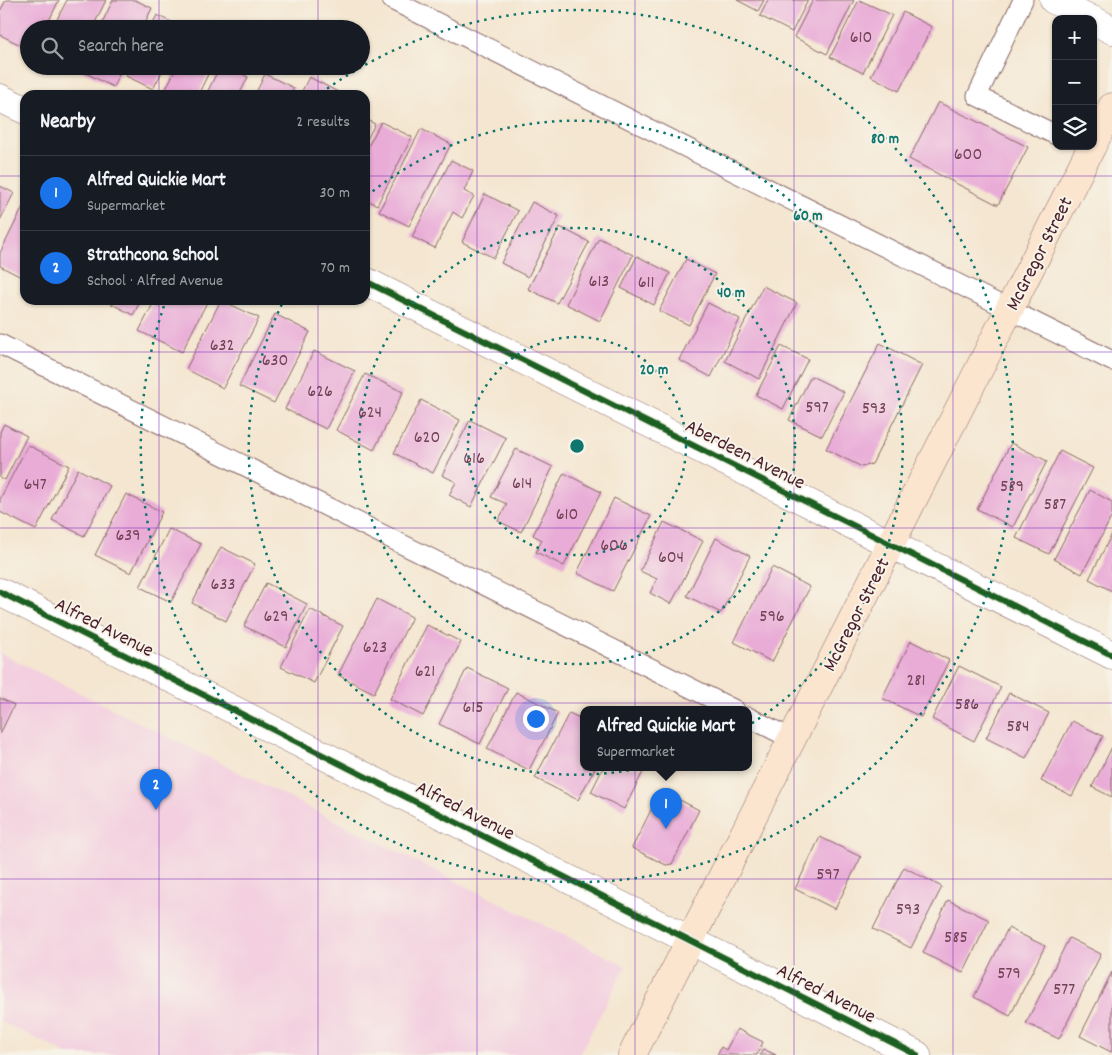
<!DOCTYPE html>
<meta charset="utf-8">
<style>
:root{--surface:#171b24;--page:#20242c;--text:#f1f3f6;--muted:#9ea1a6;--line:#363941;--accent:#1a73e8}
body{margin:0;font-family:Dekko,sans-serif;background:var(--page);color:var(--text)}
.controls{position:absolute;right:15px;top:15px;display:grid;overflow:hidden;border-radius:10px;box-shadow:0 1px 4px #0004}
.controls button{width:45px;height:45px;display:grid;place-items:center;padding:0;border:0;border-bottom:1px solid var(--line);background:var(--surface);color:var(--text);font:25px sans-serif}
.you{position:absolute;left:535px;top:718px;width:18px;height:18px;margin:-12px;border:4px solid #fff;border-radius:50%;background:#1a73e8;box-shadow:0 0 0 8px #1a73e833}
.badge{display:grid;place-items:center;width:32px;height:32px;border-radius:50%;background:var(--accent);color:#fff;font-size:16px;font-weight:700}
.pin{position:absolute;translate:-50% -41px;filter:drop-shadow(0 1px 2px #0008)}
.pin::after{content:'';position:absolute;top:26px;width:18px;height:15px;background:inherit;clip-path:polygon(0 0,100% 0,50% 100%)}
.popup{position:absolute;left:580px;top:706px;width:172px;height:65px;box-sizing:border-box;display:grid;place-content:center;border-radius:10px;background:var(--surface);filter:drop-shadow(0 1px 4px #0005);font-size:16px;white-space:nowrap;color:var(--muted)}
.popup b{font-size:19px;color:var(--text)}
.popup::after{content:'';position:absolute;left:50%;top:100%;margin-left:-10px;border:10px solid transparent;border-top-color:var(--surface)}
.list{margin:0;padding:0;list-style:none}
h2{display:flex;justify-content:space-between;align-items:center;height:65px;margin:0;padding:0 20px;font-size:21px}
h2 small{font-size:16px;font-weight:400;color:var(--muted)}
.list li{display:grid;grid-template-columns:32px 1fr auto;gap:15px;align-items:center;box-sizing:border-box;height:75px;padding:0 20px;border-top:1px solid var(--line)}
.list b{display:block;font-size:19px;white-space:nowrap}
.list p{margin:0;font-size:16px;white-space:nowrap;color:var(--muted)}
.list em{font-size:16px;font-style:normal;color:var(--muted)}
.icon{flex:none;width:28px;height:28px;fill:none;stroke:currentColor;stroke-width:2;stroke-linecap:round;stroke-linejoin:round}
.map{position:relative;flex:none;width:1112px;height:1055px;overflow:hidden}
.search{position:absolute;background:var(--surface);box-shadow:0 1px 4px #0004;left:20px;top:20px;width:350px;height:55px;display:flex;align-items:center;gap:12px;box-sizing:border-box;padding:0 18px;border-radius:28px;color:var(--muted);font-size:19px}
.panel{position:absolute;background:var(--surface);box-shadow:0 1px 4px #0004;left:20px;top:90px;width:350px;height:215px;border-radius:15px}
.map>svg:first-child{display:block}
</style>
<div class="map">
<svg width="1112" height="1055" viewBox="0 0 1112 1055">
<rect width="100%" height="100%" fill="#f7f3e8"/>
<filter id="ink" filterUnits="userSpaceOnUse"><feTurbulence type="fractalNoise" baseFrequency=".02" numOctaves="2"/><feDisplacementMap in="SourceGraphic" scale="10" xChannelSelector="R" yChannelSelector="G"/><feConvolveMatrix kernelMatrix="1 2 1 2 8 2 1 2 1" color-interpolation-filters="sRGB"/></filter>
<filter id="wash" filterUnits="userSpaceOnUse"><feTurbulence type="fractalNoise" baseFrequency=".0096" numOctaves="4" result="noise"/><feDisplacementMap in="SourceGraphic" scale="20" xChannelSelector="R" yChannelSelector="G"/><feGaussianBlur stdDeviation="1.12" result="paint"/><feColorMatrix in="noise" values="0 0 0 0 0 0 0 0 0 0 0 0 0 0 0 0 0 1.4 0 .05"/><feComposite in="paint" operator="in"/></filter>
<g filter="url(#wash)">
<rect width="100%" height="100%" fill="#f4e6d0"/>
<!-- built -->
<polygon fill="#f3cfdf" points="0,653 626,966 579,1055 70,1055 0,1021"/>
<g id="blocks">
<!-- building -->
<g fill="#e9acd7">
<polygon points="6,0 59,0 45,29 29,29 29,49 0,35 0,11"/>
<polygon points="67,0 106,0 92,29 52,29"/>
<polygon points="113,0 135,0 152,8 142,29 99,29"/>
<polygon points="737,0 764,0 758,11"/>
<polygon points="768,0 808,0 792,32 760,16"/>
<polygon points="813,0 854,0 827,54 794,37"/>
<polygon points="859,0 892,15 863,73 830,57"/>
<polygon points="903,12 932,27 899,91 871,76"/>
<polygon points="157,15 185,29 150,29"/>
<polygon points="80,66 123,66 113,87 78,69"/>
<polygon points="131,66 165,66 153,89 126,76"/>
<polygon points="177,66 212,66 198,95 163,95"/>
<polygon points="220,66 227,66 248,77 239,95 206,95"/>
<polygon points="265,74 294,88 290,95 255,95"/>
<polygon points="309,77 340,93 339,95 300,95"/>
<polygon points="938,102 1028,147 998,205 909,159"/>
<polygon points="365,119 375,124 365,143"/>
<polygon points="381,122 412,137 377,205 365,199 365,152"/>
<polygon points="421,129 451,144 409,226 379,211"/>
<polygon points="451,160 473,171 464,191 474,196 462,218 453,212 435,248 412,237"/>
<polygon points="0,186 14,193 0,220"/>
<polygon points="485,194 518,211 494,258 462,242"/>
<polygon points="532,202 559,216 528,277 501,263"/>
<polygon points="25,203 25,279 0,266 0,253"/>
<polygon points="560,227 589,242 557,303 528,289"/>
<polygon points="599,238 633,255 600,321 566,304"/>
<polygon points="637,256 670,273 654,305 621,288"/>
<polygon points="686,259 715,274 689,325 659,311"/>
<polygon points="763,286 797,303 759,379 725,361"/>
<polygon points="104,300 141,300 133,315"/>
<polygon points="155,300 208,300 182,352 139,331"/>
<polygon points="221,300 259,318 223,388 186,369"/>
<polygon points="708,303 740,319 711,377 679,360"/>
<polygon points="275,314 310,332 274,403 239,386"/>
<polygon points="880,343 922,365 872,464 862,467 826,449"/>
<polygon points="781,346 808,359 783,409 756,395"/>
<polygon points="314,351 355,371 326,429 285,409"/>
<polygon points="365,374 403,392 374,450 336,430"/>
<polygon points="811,376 844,392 822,436 789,420"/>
<polygon points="421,400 460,420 433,473 394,453"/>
<polygon points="470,420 506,438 471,507 449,495 456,482 442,475"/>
<polygon points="4,424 27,436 5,480 0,478 0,432"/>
<polygon points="1011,443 1047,461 1013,527 977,509"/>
<polygon points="28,445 69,466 36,530 0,512 0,499"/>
<polygon points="516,449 553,467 521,532 498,521 507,504 491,497"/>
<polygon points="1060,451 1093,468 1049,554 1016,538"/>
<polygon points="78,469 110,486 84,536 52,520"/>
<polygon points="564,473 601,492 564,566 536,552 542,540 533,535"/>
<polygon points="1090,490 1112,502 1112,516 1082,574 1054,559"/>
<polygon points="126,494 162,512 131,573 95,555"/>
<polygon points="614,498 651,516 613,591 577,573"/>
<polygon points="664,522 703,541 671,604 650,593 657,579 640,571"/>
<polygon points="169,529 201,544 171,602 140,587"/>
<polygon points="1112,534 1112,591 1089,579"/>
<polygon points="716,538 750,556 721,613 687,596"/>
<polygon points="221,547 255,564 226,621 192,603"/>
<polygon points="772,567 810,587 772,662 734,642"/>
<polygon points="266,583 307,604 286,647 244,626"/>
<polygon points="377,599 412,617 374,693 338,675"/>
<polygon points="310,609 343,626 314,683 281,667"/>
<polygon points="427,625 461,642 423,716 390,699"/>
<polygon points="911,641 949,660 921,717 882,698"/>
<polygon points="959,666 1001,687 974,741 932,719"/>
<polygon points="467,668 508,688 480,744 439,724"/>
<polygon points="516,692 558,713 529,770 487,749"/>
<polygon points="1009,693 1049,713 1026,758 986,738"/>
<polygon points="0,698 14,705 0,734"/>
<polygon points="569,713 584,720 584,768 595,768 578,800 535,778"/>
<polygon points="1072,721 1103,736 1072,796 1041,781"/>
<polygon points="1112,747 1112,797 1092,787"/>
<polygon points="603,768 645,768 624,809 591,792"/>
<polygon points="661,790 699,810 672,864 666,865 632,848"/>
<polygon points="820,837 861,857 835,909 795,889"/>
<polygon points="904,867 942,887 911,948 873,929"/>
<polygon points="948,900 989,920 963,973 923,953"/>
<polygon points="1008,928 1045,946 1010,1016 974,997"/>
<polygon points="1069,938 1101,954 1059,1039 1026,1023"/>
<polygon points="1112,972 1112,1050 1111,1052 1080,1036"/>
<polygon points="737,1029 763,1042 757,1055 717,1055 721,1047 726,1050"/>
<polygon points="763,1049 776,1055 760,1055"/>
</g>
</g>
</g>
<g filter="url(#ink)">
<use href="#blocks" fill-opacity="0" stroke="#866565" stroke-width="1"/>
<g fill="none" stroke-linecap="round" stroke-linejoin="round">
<defs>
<g id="service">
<polyline points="392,0 1112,361"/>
<polyline points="1023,0 977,96 1056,135"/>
<polyline points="0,344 735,710"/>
<polyline points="748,717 792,739"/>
</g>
<g id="minor">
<polyline points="0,98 25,110"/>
<polyline points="365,281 1112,655"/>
<polyline points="0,592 917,1055"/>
</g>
<g id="tertiary">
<polyline points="1054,0 1090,19"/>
<polyline points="1093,20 1112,30"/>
</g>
<g id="secondary">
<polyline points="1093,144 1112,107"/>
<polyline points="632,1055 1092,146"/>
</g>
</defs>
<!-- service casing -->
<use href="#service" stroke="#866565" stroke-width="21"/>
<!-- minor casing -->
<use href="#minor" stroke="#866565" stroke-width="29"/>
<!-- tertiary casing -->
<use href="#tertiary" stroke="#866565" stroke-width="29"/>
<!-- secondary casing -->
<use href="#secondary" stroke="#866565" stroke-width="29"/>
<!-- service -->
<use href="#service" stroke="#fff" stroke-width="19"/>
<!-- minor -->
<use href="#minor" stroke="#fff" stroke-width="28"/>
<!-- tertiary -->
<use href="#tertiary" stroke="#fff" stroke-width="28"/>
<!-- secondary -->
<use href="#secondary" stroke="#fbe5cf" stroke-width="28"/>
<defs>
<g id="cycleway">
<polyline points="365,281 1112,655"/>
<polyline points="0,592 917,1055"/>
</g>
</defs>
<!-- cycleway casing -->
<use href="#cycleway" stroke="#f7f3e8" stroke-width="9"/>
<!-- cycleway -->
<use href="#cycleway" stroke="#1b5e20" stroke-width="6"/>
</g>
</g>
<!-- grid -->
<path fill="none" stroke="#7b2cbf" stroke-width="1" stroke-opacity="0.55" d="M159 0V29M318 0V29M477 0V1055M635 0V1055M794 0V1055M953 0V1055M159 66V95M318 66V95M0 176H25M365 176H1112M159 300V1055M318 300V1055M0 352H1112M0 528H1112M0 703H1112M0 879H1112"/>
<!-- distance rings -->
<g fill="none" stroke="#0f766e" stroke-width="2.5" stroke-dasharray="2.5 5">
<circle cx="577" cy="446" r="109"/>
<circle cx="577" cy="446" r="218"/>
<path d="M367 196A327 327 0 1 1 284 300"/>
<path d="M321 93A436 436 0 1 1 166 300"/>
</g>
<g text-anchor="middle" stroke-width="4" stroke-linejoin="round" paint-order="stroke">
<!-- number labels -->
<g font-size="18" fill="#724256">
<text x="861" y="42">610</text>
<text x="968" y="159">600</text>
<text x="599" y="286">613</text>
<text x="646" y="287">611</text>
<text x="222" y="350">632</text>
<text x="275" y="365">630</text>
<text x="320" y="396">626</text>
<text x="817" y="412">597</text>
<text x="874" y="413">593</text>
<text x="370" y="417">624</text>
<text x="427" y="442">620</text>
<text x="474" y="463">616</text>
<text x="522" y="488">614</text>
<text x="35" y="489">647</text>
<text x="1012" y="491">589</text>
<text x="1055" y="509">587</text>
<text x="567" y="519">610</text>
<text x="128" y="540">639</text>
<text x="614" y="550">606</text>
<text x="671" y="562">604</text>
<text x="223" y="589">633</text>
<text x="276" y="621">629</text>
<text x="772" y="621">596</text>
<text x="375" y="652">623</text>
<text x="425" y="676">621</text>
<text x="916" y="685">281</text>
<text x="967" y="709">586</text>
<text x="473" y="712">615</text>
<text x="1018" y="731">584</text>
<text x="828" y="879">597</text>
<text x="908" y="914">593</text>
<text x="956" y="942">585</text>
<text x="1009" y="978">579</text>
<text x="1064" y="994">577</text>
</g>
<!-- street labels -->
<g font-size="20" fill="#4a1f2b" stroke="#f7f3e8">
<text transform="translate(1038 253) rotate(-63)" y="7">McGregor Street</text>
<text transform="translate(746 453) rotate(27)" y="7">Aberdeen Avenue</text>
<text transform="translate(855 614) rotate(-63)" y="7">McGregor Street</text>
<text transform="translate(105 626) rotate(27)" y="7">Alfred Avenue</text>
<text transform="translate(466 809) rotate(27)" y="7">Alfred Avenue</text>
<text transform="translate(827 992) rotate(27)" y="7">Alfred Avenue</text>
</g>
</g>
<circle cx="577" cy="446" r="8" fill="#0f766e" stroke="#f7f3e8" stroke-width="2.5"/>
<g font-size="15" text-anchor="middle" font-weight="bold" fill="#0f766e" stroke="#f7f3e8" stroke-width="4" stroke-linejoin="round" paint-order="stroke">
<text x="885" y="143">80 m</text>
<text x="808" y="220">60 m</text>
<text x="731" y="297">40 m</text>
<text x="654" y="374">20 m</text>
</g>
</svg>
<div class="controls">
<button>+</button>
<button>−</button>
<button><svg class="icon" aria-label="layers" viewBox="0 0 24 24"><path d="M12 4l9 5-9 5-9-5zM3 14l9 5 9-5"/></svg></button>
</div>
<div class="you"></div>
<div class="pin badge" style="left:666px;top:829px">1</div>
<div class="popup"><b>Alfred Quickie Mart</b>Supermarket</div>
<div class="pin badge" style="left:156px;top:810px">2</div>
<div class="search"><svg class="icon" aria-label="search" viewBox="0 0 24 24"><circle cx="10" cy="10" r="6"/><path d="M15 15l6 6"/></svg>Search here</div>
<section class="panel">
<h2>Nearby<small>2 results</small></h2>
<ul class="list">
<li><span class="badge">1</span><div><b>Alfred Quickie Mart</b><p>Supermarket</p></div><em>30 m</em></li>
<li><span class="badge">2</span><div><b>Strathcona School</b><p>School · Alfred Avenue</p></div><em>70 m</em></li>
</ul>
</section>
</div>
